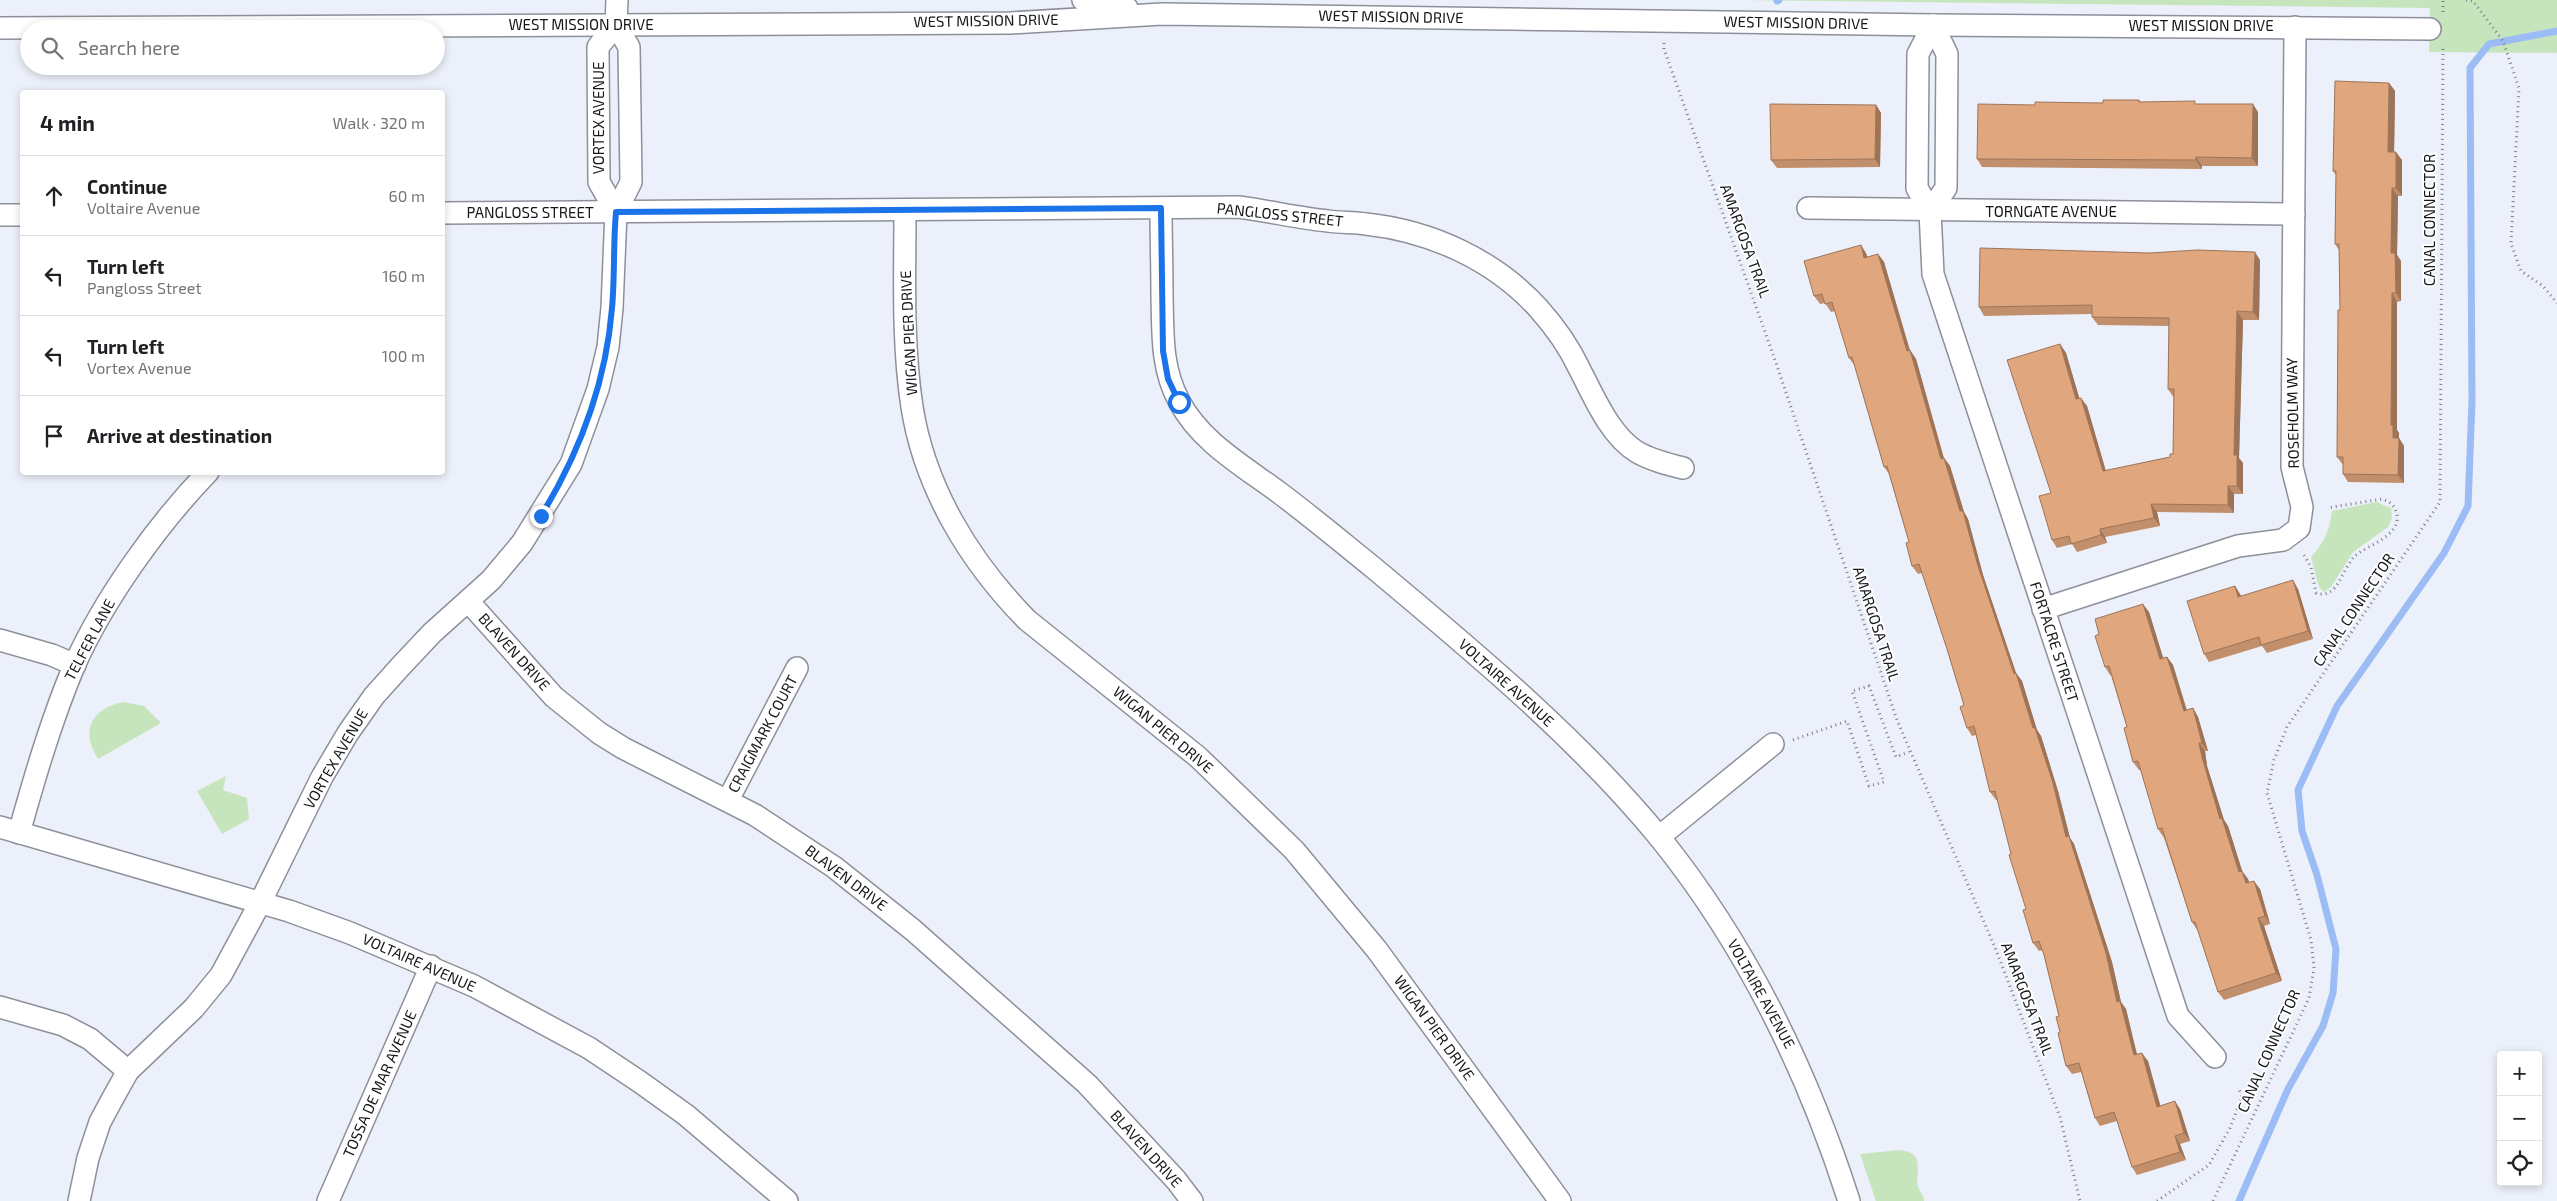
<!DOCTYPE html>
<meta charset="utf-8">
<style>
:root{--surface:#fff;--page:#f2f2f2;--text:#202124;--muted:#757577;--line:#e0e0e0}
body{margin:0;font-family:"Exo 2",sans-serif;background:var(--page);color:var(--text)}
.controls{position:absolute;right:15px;bottom:15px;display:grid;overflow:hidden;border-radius:5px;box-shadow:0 2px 8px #0003}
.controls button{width:45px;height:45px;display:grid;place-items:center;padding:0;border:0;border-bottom:1px solid var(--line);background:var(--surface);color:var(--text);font:25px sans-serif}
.stop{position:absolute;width:15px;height:15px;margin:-11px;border:4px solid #1a73e8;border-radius:50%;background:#fff}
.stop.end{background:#1a73e8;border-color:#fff;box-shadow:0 1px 5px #0008}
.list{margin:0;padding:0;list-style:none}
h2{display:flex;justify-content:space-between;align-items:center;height:65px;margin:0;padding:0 20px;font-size:21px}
h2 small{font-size:16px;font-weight:400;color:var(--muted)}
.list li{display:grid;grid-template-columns:32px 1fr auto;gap:15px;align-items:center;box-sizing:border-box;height:80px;padding:0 20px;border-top:1px solid var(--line)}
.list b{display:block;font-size:19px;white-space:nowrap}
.list p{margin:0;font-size:16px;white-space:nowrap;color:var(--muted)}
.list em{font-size:16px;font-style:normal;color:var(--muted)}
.icon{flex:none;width:28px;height:28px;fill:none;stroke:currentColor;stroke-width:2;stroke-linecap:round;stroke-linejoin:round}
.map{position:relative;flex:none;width:2557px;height:1201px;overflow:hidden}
.search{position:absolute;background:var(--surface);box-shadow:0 2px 8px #0003;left:20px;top:20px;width:425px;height:55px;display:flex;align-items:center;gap:12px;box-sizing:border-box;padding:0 18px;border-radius:28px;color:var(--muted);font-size:19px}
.panel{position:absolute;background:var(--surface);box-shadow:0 2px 8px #0003;left:20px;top:90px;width:425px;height:385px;border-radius:5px}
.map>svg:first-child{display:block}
</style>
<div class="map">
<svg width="2557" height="1201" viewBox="0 0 2557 1201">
<rect width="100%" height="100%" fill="#ecf0fa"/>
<!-- green -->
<g fill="#c7e5bd">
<polygon points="1740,0 2557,0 2557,53 2429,52 2430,8"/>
<path d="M2376 502 2391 508 2392 518 2388 527 2353 552 2331 587 2324 592 2319 587 2311 557C2324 543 2330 530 2332 511Z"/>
<path d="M124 702 144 706 161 723 98 759C80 731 91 708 124 702Z"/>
<polygon points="226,776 223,790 247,798 249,819 222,834 197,791"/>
<path d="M1900 1150C1926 1153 1915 1170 1918 1187 1920 1192 1924 1195 1924 1201H1876L1860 1154Z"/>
</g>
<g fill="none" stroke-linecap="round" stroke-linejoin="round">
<!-- stream -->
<g stroke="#9bbcf4" stroke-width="7">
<polyline points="1777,1 1779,0"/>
<polyline points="2239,1201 2288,1089 2323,1026 2333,993 2336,949 2317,875 2302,831 2298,790 2337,706 2444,553 2468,506 2472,402 2470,68 2489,44 2557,31"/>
</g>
<defs>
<g id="minor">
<polyline points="1083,0 1127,8"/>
<polyline points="1933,25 1918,54 1917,188 1930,211 1933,274 2178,1016 2215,1057"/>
<polyline points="0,28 1010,23 1162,14 1933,25 2430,29"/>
<path d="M1161 208C1161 237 1162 267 1162 296 1163 333 1161 368 1179 401 1200 442 1245 467 1281 494 1313 518 1344 544 1375 569 1474 652 1577 737 1660 838 1747 946 1807 1070 1849 1201"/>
<polyline points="1808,208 2294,214"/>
<path d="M905 210C905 275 902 342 912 407 925 489 970 562 1027 620L1198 757 1294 850 1377 950 1560 1201"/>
<polyline points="1930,211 1946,188 1947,54 1933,25"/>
<polyline points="616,212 599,182 598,47 616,25 617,0"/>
<path d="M442 213 1239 207C1269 211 1298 218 1328 221 1341 223 1354 222 1366 224 1431 231 1495 260 1539 309 1555 327 1569 347 1579 368 1593 395 1610 436 1637 452 1651 460 1667 464 1683 468"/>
<polyline points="0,215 22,215"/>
<polyline points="468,601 554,697 599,733 623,748 755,815 834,867 913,930 1087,1084 1176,1180 1192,1201"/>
<polyline points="2043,609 2238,546 2283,540 2299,528 2302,507 2292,467 2295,27"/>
<polyline points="0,640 52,655 75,665"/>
<polyline points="728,800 797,668"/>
<polyline points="0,827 289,911 350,933 474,986 589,1048 640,1082 686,1115 787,1201"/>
<path d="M19 833C35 776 51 721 74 666 104 599 157 525 208 472"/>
<polyline points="1659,837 1773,744"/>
<polyline points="0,1007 63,1025 90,1039 128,1071"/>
<polyline points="79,1201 88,1158 100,1122 114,1096 128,1071 194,1008 221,975 261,901 322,777 348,733 374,696 400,667 432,633 491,580 522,543 571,464 598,389 608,347 612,308 616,212 631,182 629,47 616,25"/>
<polyline points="328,1201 431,966"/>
</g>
</defs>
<!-- minor casing -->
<use href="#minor" stroke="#8d909a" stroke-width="24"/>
<!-- path -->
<g stroke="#7c7e85" stroke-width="3" stroke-dasharray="1 4" stroke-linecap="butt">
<polyline points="2466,0 2473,1 2503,41 2519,88 2511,244 2521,271 2543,286 2557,303"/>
<polyline points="2443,12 2443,0"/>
<polyline points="1664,43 1664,49 1775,360 1897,720 1996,950 2060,1117 2080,1201"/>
<path d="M2304 555 2311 567 2316 593C2339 600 2341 569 2355 556 2367 545 2400 537 2397 515 2395 506 2391 502 2382 499L2327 508"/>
<polyline points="1793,740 1847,721 1869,786 1884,782 1852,691 1869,686 1896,757 1909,752"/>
<polyline points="2157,1201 2209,1165 2230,1128 2242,1097 2238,1087"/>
<polyline points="2213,1201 2309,998 2314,968 2311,940 2267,793 2274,760 2287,727 2440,502 2443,46"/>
</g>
<!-- minor -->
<use href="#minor" stroke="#fff" stroke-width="21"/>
</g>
<!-- wall -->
<g fill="#c18f6c">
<polygon points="2389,83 2395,91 2394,152 2402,160 2402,196 2398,196 2397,255 2401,261 2401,301 2397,302 2397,430 2399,433 2399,438 2404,446 2404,483 2348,482 2343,474 2343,465 2337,457 2340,310 2339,250 2335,244 2336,175 2333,171"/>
<polygon points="2139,100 2141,102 2197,104 2258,112 2258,166 2202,166 2202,169 1982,167 1977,159 2035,105 2103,103"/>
<polygon points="1876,105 1881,113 1880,167 1777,168 1771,160"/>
<polygon points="1866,253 1867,257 1878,254 1884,262 1910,350 1916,359 1944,458 1950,466 1964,512 1968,519 1983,575 2016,673 2022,681 2037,730 2041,736 2058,791 2070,838 2074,844 2112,962 2121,1002 2126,1009 2137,1054 2148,1061 2160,1106 2180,1109 2190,1141 2180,1144 2186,1160 2137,1175 2132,1167 2117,1121 2100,1126 2095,1118 2081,1072 2072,1074 2066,1066 2060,1032 2059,1016 2044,955 2043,950 2039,951 2033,943 2026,909 1998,800 1996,800 1990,792 1976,735 1972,736 1967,728 1964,705 1947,649 1922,573 1918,574 1912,566 1909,542 1889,474 1884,467 1855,366 1849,358 1835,311 1831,312 1825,303 1820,304 1814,296"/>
<polygon points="2260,260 2259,320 2243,320 2239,458 2243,463 2243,494 2234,494 2234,513 2157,512 2160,526 2105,537 2107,543 2077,552 2072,544 2057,548 2052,540 2051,493 2060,344 2066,353 2079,398 2087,406 2106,471 2170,457 2173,454 2174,398 2168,389 2169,326 2098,325 2092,317 2092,314 1984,316 1979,307"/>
<polygon points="2235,586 2241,596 2298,589 2313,639 2267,653 2262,646 2209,662 2204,654"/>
<polygon points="2149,612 2163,658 2167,657 2173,665 2187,710 2193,708 2198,717 2208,751 2205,751 2207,766 2224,820 2228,826 2242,871 2248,879 2249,882 2260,889 2270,924 2264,926 2282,981 2224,1000 2218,992 2198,931 2192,922 2164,838 2158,829 2141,770 2139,770 2133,762 2127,727 2111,675 2110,675 2105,667 2099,634"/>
</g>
<!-- shaded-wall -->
<g fill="#9d7458">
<polygon points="2389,83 2395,91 2394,160 2388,152"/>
<polygon points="2253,104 2258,112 2258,166 2252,158"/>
<polygon points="1876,105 1881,113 1880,167 1875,159"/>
<polygon points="2396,152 2402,160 2402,196 2396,188"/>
<polygon points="2196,157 2202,166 2202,169 2196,160"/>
<polygon points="2392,188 2398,196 2397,255 2401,261 2401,301 2396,293 2391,253"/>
<polygon points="1861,245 1866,253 1870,266 1864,258"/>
<polygon points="2255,252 2260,260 2259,320 2253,312"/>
<polygon points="1878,254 1884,262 1912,359 1907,351"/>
<polygon points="2392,293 2397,302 2397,430 2399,433 2399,438 2404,446 2404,483 2398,475 2391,425"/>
<polygon points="2237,311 2243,320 2239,458 2243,463 2243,494 2237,486 2234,455"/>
<polygon points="2060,344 2066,353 2082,407 2076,399"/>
<polygon points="1910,350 1916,359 1946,467 1941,459"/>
<polygon points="2081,398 2087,406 2108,479 2103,471"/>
<polygon points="1944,458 1950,466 1964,512 1968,519 1983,575 2018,679 2016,673 2022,681 2037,730 2041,736 2058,791 2070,838 2074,844 2112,962 2121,1002 2126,1009 2139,1064 2134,1055 2033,728 1978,566 1960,511"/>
<polygon points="2228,486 2234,494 2234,513 2228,505"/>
<polygon points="2151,504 2157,512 2160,526 2154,518"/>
<polygon points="2100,529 2105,537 2107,543 2101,535"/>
<polygon points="2293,580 2298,589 2313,639 2308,631"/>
<polygon points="2235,586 2240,594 2244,605 2238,597"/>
<polygon points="2143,604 2149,612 2166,667 2160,659"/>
<polygon points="2167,657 2173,665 2189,719 2184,711"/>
<polygon points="2193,708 2198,717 2208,751 2202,743"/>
<polygon points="2199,743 2205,751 2207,766 2224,820 2228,826 2245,880 2239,872 2220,819 2202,757"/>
<polygon points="2242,871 2248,879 2252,891 2246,883"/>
<polygon points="2254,881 2260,889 2270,924 2265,916"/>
<polygon points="2258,918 2264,926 2282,981 2276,973"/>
<polygon points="2142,1053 2148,1061 2163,1115 2157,1107"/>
<polygon points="2175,1101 2180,1109 2190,1141 2184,1133"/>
<polygon points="2175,1136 2180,1144 2186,1160 2180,1152"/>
</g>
<!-- building -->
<g fill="#e0a67e" stroke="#9d7458">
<polygon points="2335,81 2389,83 2388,152 2396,152 2396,188 2392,188 2391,253 2395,253 2396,293 2392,293 2391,425 2393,425 2393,438 2399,438 2398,475 2343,474 2343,457 2337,457 2338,310 2340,310 2339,244 2335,244 2336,171 2333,171"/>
<polygon points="2103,100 2139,100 2139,102 2195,101 2195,104 2253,104 2252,158 2196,157 2196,160 1977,159 1978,104 2035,105 2035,102 2103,103"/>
<polygon points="1770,104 1876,105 1875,159 1771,160"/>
<polygon points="1861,245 1864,258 1878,254 1907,351 1910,350 1941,459 1944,458 1960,511 1963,511 1978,566 2014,674 2016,673 2033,728 2035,728 2053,783 2066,837 2069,836 2106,953 2117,1002 2120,1001 2134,1055 2142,1053 2157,1107 2175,1101 2184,1133 2175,1136 2180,1152 2132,1167 2114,1112 2095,1118 2079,1063 2066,1066 2058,1033 2060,1032 2056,1017 2059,1016 2044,955 2039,941 2033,943 2023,910 2026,909 2009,855 2011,854 1995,791 1990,792 1974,726 1967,728 1960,707 1964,705 1947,649 1919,564 1912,566 1906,543 1909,542 1887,466 1884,467 1852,357 1849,358 1832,302 1825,304 1822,294 1814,296 1804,261"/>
<polygon points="1980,248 2150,253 2197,250 2255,252 2253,312 2237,311 2234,455 2237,455 2237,486 2228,486 2228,505 2151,504 2154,518 2100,529 2101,535 2071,544 2069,536 2052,540 2039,496 2051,493 2007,360 2060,344 2076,399 2081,398 2103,471 2170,457 2170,454 2173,454 2174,389 2168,389 2169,318 2092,317 2092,305 1979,307"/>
<polygon points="2293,580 2308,631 2261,645 2259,637 2204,654 2187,601 2235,586 2238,597"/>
<polygon points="2143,604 2160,659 2167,657 2184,711 2193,708 2202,743 2199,743 2202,757 2220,819 2222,818 2239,872 2242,871 2246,883 2254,881 2265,916 2258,918 2276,973 2218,992 2195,922 2192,922 2162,828 2158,829 2138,761 2133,762 2124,728 2127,727 2109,666 2105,667 2095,636 2099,634 2095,619"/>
</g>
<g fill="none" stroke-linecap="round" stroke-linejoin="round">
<!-- route -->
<path stroke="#1a73e8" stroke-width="6" d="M541 516C580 452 606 383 612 308 615 276 613 244 616 212L1161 208 1163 351 1168 379 1179 402"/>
</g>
<g text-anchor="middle" stroke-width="4" stroke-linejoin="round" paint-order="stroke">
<!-- street labels -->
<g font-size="15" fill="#16171a" stroke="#fff">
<text transform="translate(1391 17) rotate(1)" y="5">WEST MISSION DRIVE</text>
<text transform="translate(986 21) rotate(-1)" y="5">WEST MISSION DRIVE</text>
<text transform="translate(1796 23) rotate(1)" y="5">WEST MISSION DRIVE</text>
<text x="581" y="30">WEST MISSION DRIVE</text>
<text x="2201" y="31">WEST MISSION DRIVE</text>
<text transform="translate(599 118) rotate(-90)" y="5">VORTEX AVENUE</text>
<text x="2051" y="217">TORNGATE AVENUE</text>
<text x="530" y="218">PANGLOSS STREET</text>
<text transform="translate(1280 215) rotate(6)" y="5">PANGLOSS STREET</text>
<text transform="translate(2430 220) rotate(-90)" y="5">CANAL CONNECTOR</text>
<text transform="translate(1745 241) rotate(70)" y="5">AMARGOSA TRAIL</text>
<text transform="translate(909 333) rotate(-93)" y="5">WIGAN PIER DRIVE</text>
<text transform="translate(2293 413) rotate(-91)" y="5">ROSEHOLM WAY</text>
<text transform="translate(2354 610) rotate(-56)" y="5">CANAL CONNECTOR</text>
<text transform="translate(1876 624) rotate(72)" y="5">AMARGOSA TRAIL</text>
<text transform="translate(90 640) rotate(-62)" y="5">TELFER LANE</text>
<text transform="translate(2054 642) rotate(72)" y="5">FORTACRE STREET</text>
<text transform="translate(514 652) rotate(48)" y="5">BLAVEN DRIVE</text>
<text transform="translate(1506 683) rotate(42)" y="5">VOLTAIRE AVENUE</text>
<text transform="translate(1163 730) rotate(40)" y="5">WIGAN PIER DRIVE</text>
<text transform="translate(763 734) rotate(-62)" y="5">CRAIGMARK COURT</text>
<text transform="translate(336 759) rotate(-60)" y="5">VORTEX AVENUE</text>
<text transform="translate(846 878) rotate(37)" y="5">BLAVEN DRIVE</text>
<text transform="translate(419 963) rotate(24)" y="5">VOLTAIRE AVENUE</text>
<text transform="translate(1761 994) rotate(61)" y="5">VOLTAIRE AVENUE</text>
<text transform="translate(2027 999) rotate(69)" y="5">AMARGOSA TRAIL</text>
<text transform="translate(1434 1028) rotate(54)" y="5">WIGAN PIER DRIVE</text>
<text transform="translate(2269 1051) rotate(-66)" y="5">CANAL CONNECTOR</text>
<text transform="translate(380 1084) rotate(-66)" y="5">TOSSA DE MAR AVENUE</text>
<text transform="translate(1146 1149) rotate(48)" y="5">BLAVEN DRIVE</text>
</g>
</g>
</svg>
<div class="controls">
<button>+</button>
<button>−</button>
<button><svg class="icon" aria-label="locate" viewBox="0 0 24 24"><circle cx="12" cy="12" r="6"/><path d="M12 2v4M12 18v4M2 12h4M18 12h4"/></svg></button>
</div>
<div class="stop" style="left:1179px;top:402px"></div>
<div class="stop end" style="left:541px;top:516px"></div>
<div class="search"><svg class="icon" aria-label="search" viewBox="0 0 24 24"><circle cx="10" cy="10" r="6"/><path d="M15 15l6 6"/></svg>Search here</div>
<section class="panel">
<h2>4 min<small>Walk · 320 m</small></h2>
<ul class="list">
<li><svg class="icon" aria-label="ahead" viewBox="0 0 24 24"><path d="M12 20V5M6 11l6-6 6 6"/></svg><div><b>Continue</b><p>Voltaire Avenue</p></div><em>60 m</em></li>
<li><svg class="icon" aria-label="left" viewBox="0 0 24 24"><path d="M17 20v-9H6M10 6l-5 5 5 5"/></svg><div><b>Turn left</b><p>Pangloss Street</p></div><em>160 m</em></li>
<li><svg class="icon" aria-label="left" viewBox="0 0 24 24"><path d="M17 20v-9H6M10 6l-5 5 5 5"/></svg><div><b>Turn left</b><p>Vortex Avenue</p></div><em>100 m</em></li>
<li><svg class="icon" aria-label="arrive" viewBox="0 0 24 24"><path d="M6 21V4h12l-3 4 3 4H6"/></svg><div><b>Arrive at destination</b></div></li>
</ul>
</section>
</div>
